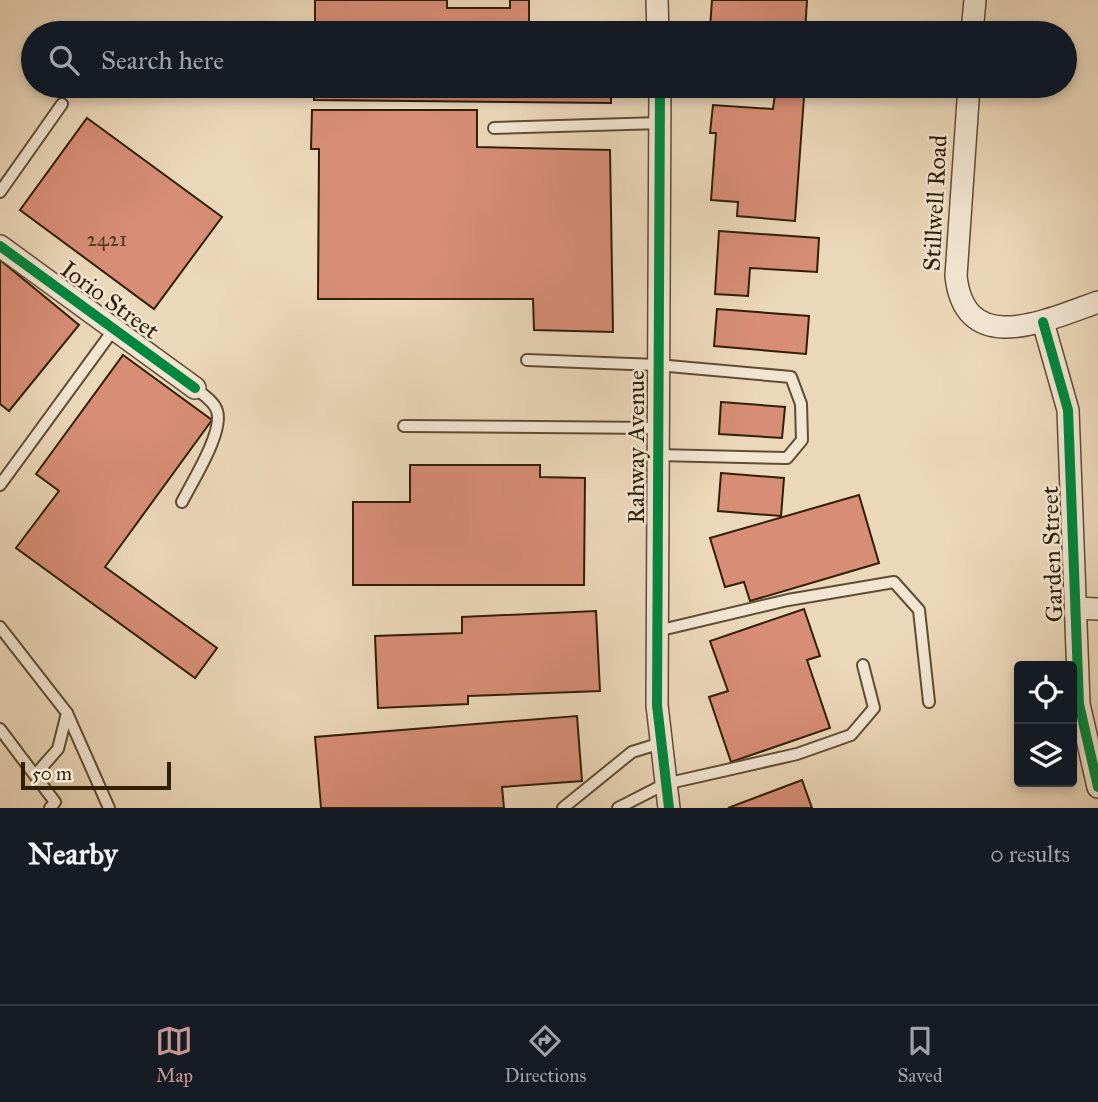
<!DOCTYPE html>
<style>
:root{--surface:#171b24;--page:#20242c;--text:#f1f3f6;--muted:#9ea1a6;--line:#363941;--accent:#c59692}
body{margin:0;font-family:"IM FELL Great Primer",serif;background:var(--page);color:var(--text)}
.controls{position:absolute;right:21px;bottom:21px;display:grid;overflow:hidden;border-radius:7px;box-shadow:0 4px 10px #0003}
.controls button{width:63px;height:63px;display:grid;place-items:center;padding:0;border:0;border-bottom:2px solid var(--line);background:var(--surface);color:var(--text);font:35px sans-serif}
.scale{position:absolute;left:21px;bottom:18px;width:150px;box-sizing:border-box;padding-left:7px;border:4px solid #301f05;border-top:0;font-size:19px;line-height:24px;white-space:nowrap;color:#301f05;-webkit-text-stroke:5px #f2e5d2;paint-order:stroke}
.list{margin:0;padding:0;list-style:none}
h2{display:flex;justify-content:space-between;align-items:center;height:91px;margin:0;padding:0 28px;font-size:30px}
h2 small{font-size:23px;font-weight:400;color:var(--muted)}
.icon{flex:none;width:38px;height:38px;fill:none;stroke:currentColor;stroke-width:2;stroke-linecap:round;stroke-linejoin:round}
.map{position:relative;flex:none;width:1098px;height:808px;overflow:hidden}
.search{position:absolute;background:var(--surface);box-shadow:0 4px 10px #0003;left:21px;right:21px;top:21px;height:77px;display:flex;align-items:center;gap:18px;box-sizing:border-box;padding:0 24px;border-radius:38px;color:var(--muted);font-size:26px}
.sheet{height:196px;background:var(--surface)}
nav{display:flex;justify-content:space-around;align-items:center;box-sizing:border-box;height:98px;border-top:2px solid var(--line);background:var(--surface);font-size:19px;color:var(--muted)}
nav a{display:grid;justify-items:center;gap:4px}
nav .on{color:var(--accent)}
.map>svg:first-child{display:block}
</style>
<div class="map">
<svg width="1098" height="808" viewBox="0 0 1098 808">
<rect width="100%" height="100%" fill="#ebd7b9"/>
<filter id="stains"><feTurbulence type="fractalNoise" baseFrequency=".00286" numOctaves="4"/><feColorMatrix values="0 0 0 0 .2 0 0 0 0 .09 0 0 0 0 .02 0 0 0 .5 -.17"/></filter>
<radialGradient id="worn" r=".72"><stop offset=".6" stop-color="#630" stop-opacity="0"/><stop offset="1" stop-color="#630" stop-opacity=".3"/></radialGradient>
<!-- building -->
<g fill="#d78d76" stroke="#301f05" stroke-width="2">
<polygon points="315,0 447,0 447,8 510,8 510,0 529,0 529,33 315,33"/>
<polygon points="712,0 807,0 805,33 710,28"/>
<polygon points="314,86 611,86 611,103 314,100"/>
<polygon points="775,94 804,97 795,221 737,216 738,202 711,200 716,133 710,133 713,105 773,109"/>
<polygon points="312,110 477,110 477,147 610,150 613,332 534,330 533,299 318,299 319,149 311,149"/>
<polygon points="87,118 222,217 154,309 20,210"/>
<polygon points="719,231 819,238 817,272 750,268 748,296 715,294"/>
<polygon points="0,260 79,325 9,411 0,404"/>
<polygon points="717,309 809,316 806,354 714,346"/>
<polygon points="123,355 212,420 105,567 217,648 195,678 16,548 59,491 36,474"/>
<polygon points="721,402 785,407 782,438 719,434"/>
<polygon points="410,465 540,465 540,477 585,478 584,585 353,585 353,502 410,502"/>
<polygon points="721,473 784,478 781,516 718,511"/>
<polygon points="859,495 879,563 750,601 744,582 725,587 710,538"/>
<polygon points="804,609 820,656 807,660 830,728 731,762 709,697 728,691 710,641"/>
<polygon points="596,611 600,691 468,696 468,704 378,708 375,636 462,633 462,617"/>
<polygon points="577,716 582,781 502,787 504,808 321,808 315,737"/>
<polygon points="802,780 812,808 728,808"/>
</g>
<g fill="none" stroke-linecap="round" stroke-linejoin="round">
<defs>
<g id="service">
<polyline points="494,128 661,123"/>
<polyline points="0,192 62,104"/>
<polyline points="527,360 657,365 791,377 801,404 802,440 787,458 657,455"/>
<polyline points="404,426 657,428"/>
<polyline points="0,485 114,329"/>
<path d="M182 502C192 482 224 432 217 411 214 401 203 395 195 388"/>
<polyline points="0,627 67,713 58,749 36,774"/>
<polyline points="657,631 788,600 894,582 919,610 929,702"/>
<polyline points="67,713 109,808"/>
<polyline points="0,729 55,802 50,808"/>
<polyline points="563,808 632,752 661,743"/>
<polyline points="618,808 665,784 797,754 851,735 874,708 863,665"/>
</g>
<g id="minor">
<polyline points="657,0 658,33"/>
<polyline points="972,33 975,0"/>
<polyline points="660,86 657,705 669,808"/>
<path d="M969 86 956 276C965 359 1047 320 1098 302"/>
<polyline points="0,246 195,388"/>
<polyline points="1043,322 1068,410 1079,704 1098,787"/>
<polyline points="1076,608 1098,609"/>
</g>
</defs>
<!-- service casing -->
<use href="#service" stroke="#5f4d32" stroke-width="14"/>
<!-- minor casing -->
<use href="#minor" stroke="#5f4d32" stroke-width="24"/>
<!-- service -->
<use href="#service" stroke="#f2e5d2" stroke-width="10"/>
<!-- minor -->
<use href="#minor" stroke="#f2e5d2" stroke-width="21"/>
<defs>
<g id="cycleway">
<polyline points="660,86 657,705 669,808"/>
<polyline points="0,246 195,388"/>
<polyline points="1043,322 1068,410 1079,704 1098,787"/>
</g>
</defs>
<!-- cycleway casing -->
<use href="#cycleway" stroke="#f2e5d2" stroke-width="15"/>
<!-- cycleway -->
<use href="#cycleway" stroke="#00873e" stroke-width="10"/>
</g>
<g text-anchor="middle" stroke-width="5" stroke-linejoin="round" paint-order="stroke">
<!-- number labels -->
<g font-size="21" fill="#5a3a21">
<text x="107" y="246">2421</text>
</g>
<!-- street labels -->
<g font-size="24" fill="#301f05" stroke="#f2e5d2">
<text transform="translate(935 203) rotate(-87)" y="8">Stillwell Road</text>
<text transform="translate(110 300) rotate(36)" y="8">Iorio Street</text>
<text transform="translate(636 447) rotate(-90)" y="8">Rahway Avenue</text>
<text transform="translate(1052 554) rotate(-92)" y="8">Garden Street</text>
</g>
</g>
<rect width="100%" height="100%" filter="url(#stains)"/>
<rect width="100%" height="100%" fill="url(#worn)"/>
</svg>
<div class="controls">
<button><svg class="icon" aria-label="locate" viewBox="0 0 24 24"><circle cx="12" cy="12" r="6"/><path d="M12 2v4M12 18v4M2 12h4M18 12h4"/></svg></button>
<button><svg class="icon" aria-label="layers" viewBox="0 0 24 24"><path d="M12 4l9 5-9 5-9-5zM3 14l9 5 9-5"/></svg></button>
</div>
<div class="scale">50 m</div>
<div class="search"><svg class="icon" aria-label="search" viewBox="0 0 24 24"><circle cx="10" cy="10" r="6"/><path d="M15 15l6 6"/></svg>Search here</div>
</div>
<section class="sheet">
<h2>Nearby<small>0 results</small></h2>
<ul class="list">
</ul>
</section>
<nav>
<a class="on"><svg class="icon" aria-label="map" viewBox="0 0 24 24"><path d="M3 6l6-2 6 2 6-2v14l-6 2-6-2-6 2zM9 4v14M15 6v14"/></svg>Map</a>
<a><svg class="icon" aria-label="directions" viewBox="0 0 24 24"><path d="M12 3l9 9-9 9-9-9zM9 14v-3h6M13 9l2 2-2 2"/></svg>Directions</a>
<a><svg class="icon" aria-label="saved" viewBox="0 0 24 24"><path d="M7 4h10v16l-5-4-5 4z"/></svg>Saved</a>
</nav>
